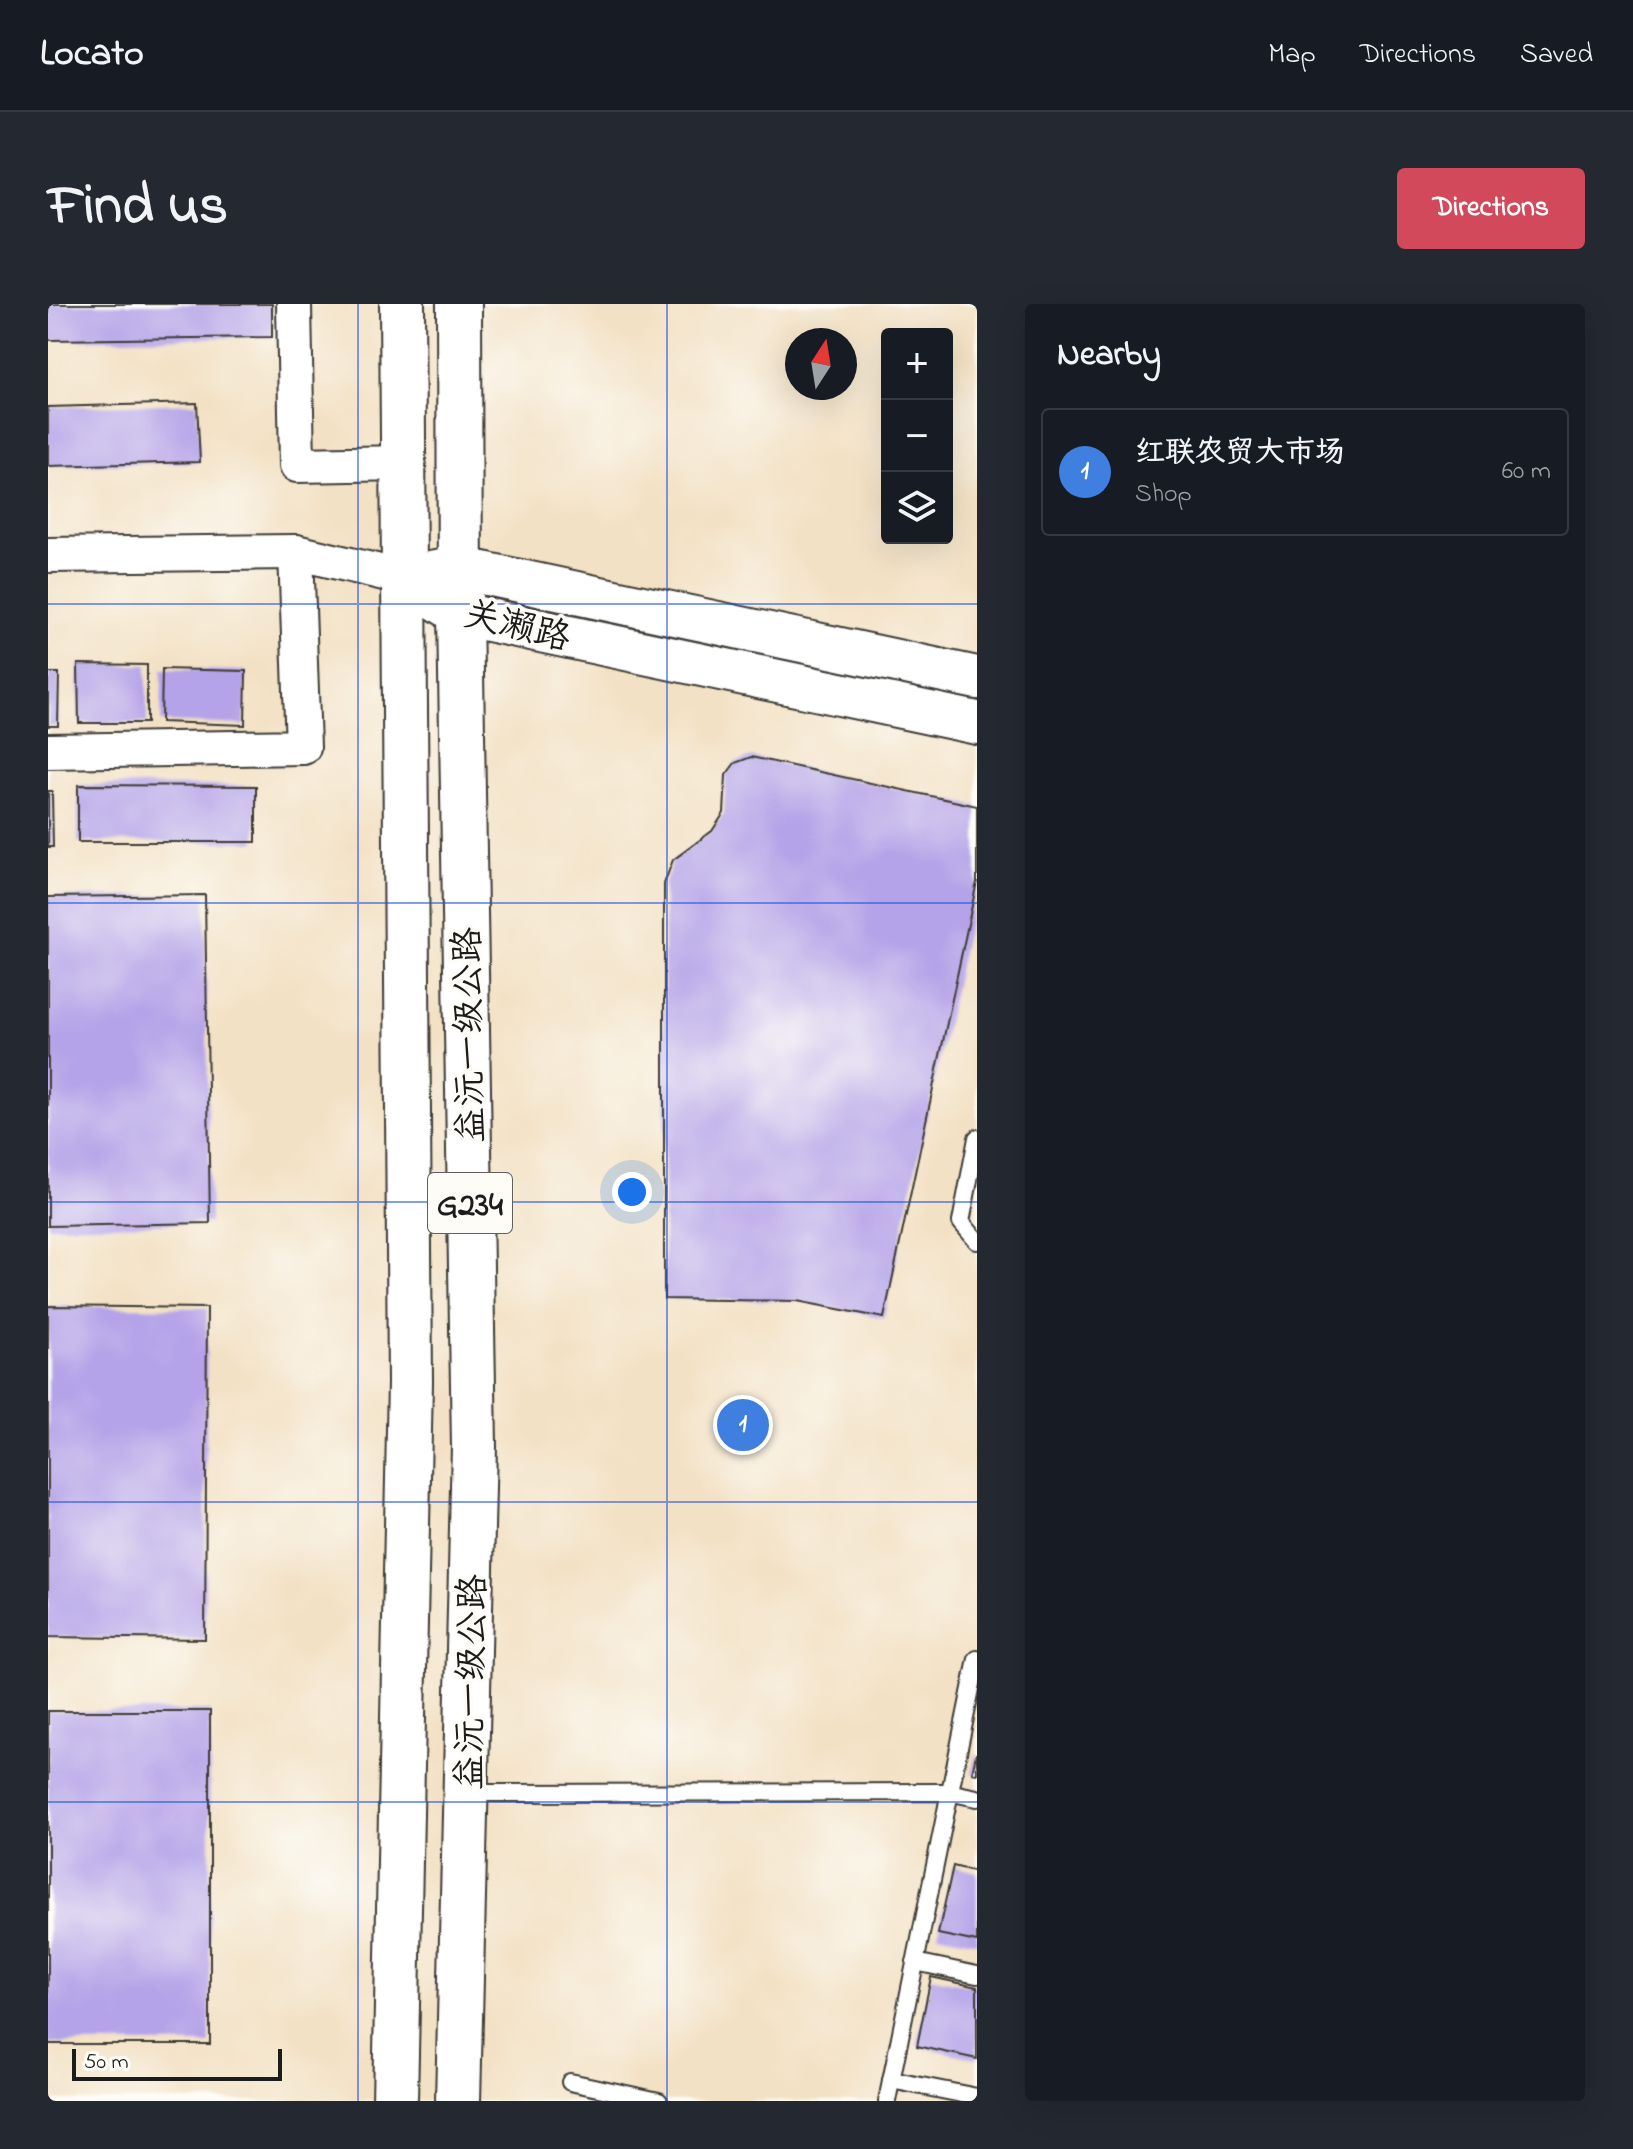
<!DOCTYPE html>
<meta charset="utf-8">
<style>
:root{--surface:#171b24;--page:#242831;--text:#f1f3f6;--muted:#9ea1a6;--line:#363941;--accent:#d1495b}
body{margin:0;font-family:"Indie Flower","LXGW WenKai TC",sans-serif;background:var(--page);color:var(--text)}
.controls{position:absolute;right:24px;top:24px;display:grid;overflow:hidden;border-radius:8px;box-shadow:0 8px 32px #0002}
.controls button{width:72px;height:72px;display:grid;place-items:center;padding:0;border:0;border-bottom:2px solid var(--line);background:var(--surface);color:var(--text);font:40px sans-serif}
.compass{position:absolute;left:737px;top:24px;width:72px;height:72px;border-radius:50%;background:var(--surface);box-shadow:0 8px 32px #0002;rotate:12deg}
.scale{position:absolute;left:24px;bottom:20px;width:210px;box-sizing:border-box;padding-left:8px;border:4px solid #1c1c1c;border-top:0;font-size:22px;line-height:28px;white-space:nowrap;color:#1c1c1c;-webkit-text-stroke:6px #fdfcf7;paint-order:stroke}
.you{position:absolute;left:584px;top:888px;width:28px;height:28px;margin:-20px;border:6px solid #fff;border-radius:50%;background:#1a73e8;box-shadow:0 0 0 12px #1a73e833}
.badge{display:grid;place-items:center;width:52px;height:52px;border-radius:50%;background:var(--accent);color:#fff;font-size:26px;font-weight:700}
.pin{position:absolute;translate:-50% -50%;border:4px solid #fff;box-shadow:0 2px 8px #0006}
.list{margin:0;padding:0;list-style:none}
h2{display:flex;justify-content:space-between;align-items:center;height:104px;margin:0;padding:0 32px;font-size:34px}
h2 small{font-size:26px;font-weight:400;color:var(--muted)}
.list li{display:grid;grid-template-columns:52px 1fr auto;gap:24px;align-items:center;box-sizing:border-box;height:128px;margin:0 16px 16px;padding:0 16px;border:2px solid var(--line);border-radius:8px}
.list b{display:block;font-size:30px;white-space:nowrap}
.list p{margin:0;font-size:26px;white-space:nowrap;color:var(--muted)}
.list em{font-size:26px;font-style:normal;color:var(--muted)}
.icon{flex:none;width:44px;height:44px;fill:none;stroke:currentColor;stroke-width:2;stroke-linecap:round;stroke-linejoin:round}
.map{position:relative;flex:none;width:929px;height:1797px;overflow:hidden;border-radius:8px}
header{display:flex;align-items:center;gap:48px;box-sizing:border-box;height:112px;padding:0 40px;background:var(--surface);border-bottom:2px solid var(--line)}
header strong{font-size:38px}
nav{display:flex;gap:44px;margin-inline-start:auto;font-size:28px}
.intro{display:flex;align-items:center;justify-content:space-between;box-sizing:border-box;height:192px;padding:0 48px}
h1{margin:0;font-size:56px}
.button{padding:20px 36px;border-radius:8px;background:var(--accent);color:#fff;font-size:28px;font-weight:700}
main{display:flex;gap:48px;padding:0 48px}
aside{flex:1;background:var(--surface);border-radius:8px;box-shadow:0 8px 32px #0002}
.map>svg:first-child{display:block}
</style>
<header>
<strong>Locato</strong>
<nav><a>Map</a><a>Directions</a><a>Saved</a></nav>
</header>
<div class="intro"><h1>Find us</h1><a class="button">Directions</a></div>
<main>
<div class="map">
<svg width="929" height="1797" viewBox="0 0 929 1797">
<rect width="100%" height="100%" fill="#fdfcf7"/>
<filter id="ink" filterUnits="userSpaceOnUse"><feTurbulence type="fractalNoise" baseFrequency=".0125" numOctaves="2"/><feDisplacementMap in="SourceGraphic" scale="16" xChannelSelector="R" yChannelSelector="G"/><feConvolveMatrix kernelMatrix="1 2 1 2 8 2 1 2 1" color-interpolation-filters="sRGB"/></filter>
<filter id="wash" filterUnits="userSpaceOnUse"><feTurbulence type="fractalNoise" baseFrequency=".006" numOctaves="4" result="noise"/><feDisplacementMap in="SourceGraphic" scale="32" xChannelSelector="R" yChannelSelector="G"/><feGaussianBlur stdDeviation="1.8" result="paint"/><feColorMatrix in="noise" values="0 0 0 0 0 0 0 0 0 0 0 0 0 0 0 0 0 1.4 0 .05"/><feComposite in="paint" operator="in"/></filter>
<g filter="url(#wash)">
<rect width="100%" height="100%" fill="#f3e1c5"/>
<g id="blocks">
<!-- building -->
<g fill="#b4a3e8">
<polygon points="0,0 224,0 224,33 0,36"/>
<polygon points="149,99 152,158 0,162 0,103"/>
<polygon points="30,360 99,361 99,419 31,419"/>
<polygon points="114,365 198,367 197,421 113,418"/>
<polygon points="0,369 11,369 10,422 0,422"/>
<polygon points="703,453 929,502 929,578 836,1014 749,997 616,995 616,580 625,556 664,527 676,509 678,471 687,459"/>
<polygon points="30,481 208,482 208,538 30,538"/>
<polygon points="0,487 4,487 5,543 0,543"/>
<polygon points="157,591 162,919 0,922 0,593"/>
<polygon points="0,1002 159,1004 157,1335 0,1333"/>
<rect x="0" y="1407" width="162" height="333"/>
<polygon points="928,1450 929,1450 929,1470 924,1469"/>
<polygon points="905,1562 929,1568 929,1638 890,1630"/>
<polygon points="883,1673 929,1683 929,1755 869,1742"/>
</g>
</g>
</g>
<g filter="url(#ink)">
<use href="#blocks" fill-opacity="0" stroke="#3c3a35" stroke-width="2"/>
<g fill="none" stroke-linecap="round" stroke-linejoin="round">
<defs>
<g id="service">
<polyline points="929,834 913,918 929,937"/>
<polyline points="420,1489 900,1488 929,1494"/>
<polyline points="867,1658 929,1671"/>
<polyline points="843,1776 929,1793"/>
<polyline points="522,1778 611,1797"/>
<polyline points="839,1797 929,1355"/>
</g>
<g id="minor">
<polyline points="246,0 249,161 356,159"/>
<polyline points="0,251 248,248"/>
<polyline points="0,447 255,443 248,248 357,274"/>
</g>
<g id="tertiary">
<polyline points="377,270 411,264 929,374"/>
<polyline points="357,274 412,310 929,419"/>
</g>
<g id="trunk">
<polyline points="347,1797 362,1078 354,0"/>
<polyline points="410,1797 426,1142 412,310 411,0"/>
</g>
</defs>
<!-- service casing -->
<use href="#service" stroke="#3c3a35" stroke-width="20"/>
<!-- minor casing -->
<use href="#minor" stroke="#3c3a35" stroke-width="38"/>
<!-- tertiary casing -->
<use href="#tertiary" stroke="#3c3a35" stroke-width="46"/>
<!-- trunk casing -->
<use href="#trunk" stroke="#3c3a35" stroke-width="48"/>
<!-- service -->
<use href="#service" stroke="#fff" stroke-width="16"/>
<!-- minor -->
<use href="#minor" stroke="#fff" stroke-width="34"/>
<!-- tertiary -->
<use href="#tertiary" stroke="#fff" stroke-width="42"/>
<!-- trunk -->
<use href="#trunk" stroke="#fff" stroke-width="44"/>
</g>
</g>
<!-- grid -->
<path fill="none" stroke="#1d4ed8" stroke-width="2" stroke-opacity="0.55" d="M310 0V1797M619 0V1797M0 300H929M0 599H929M0 898H929M0 1198H929M0 1498H929"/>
<g text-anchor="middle" stroke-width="7" stroke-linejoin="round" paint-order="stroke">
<!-- shield labels -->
<rect fill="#fdfcf7" stroke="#605f5e" stroke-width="2" x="380" y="869" width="84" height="60" rx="6"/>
<g font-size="34" font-weight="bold" fill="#1c1c1c">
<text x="422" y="911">G234</text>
</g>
<!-- street labels -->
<g font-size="36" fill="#1c1c1c" stroke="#fdfcf7">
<text transform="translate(470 320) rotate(14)" y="13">关濑路</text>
<text transform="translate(419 731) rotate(-91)" y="13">益沅一级公路</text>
<text transform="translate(421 1378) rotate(-89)" y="13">益沅一级公路</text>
</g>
</g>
</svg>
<div class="controls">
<button>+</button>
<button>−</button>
<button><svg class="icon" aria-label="layers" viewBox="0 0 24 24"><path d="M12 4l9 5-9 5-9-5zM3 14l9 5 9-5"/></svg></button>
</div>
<svg class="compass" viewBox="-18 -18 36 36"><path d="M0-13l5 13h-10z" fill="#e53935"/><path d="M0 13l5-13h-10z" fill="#9ea1a6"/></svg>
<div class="scale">50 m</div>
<div class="you"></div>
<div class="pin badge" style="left:695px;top:1121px;background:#3f7fe0">1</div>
</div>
<aside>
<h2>Nearby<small></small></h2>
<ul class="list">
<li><span class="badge" style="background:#3f7fe0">1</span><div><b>红联农贸大市场</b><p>Shop</p></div><em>60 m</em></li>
</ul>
</aside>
</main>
